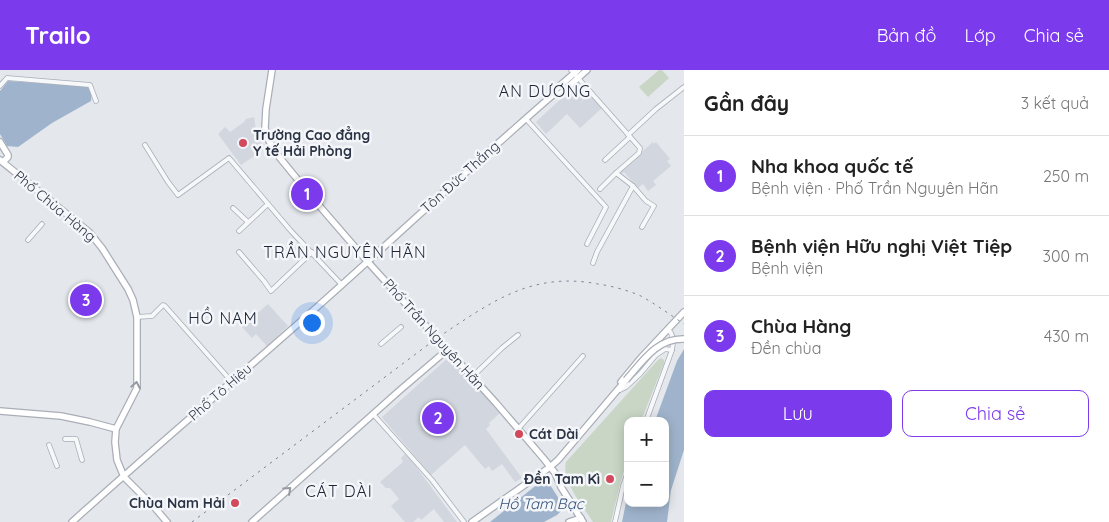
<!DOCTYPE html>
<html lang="vi">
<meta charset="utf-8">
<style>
:root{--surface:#fff;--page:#f6f6f6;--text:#222;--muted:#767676;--line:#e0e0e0;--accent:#7c3aed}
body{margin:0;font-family:Quicksand,sans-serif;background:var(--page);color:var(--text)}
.controls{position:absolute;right:15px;bottom:15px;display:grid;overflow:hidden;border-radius:10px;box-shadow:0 2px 12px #0003}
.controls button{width:45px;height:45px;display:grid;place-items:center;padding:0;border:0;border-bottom:1px solid var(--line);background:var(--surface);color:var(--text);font:25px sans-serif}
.you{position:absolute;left:311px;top:252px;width:18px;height:18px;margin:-12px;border:4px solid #fff;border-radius:50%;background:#1a73e8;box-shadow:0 0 0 8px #1a73e833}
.badge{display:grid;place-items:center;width:32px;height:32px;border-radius:50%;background:var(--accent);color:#fff;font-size:16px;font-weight:700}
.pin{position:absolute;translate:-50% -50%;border:2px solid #fff;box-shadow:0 1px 5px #0006}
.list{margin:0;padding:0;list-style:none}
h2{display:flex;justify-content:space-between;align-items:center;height:65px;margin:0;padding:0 20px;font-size:21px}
h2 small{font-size:16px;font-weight:400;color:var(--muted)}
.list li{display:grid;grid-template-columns:32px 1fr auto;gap:15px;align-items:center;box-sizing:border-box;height:80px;padding:0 20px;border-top:1px solid var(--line)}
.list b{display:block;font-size:19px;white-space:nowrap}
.list p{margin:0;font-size:16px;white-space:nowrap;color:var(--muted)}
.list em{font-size:16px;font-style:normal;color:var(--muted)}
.actions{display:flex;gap:10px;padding:15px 20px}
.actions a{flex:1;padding:11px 0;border:1px solid var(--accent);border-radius:10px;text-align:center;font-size:18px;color:var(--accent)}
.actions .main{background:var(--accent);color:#fff}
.map{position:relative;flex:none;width:684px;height:452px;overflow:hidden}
header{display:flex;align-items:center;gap:30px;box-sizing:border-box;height:70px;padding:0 25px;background:var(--accent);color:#fff}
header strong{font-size:24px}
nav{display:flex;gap:28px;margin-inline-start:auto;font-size:18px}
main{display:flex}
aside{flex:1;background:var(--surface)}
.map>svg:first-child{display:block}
</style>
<header>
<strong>Trailo</strong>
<nav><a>Bản đồ</a><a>Lớp</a><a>Chia sẻ</a></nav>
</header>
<main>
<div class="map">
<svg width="684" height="452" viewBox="0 0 684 452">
<rect width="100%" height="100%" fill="#e4e7ec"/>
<!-- built -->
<g fill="#d2d6de">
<polygon points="576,15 586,26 580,33 590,24 602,38 580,58 567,44 546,64 536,52"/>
<polygon points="254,47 257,66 265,79 241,95 218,64 225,57 230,62 244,52 246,49"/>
<polygon points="653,72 654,74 656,72 670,89 667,91 671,96 653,111 656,115 648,121 643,114 638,118 624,102 622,104 620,101"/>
<polygon points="268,234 288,256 267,276 256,264 252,268 242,257"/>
<polygon points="449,287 500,343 489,353 490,355 486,359 522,408 515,412 502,394 492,401 489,396 485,399 465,375 431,405 384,350 382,347"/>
<polygon points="405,384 414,394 457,452 444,452 434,439 421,450 419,447 413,452 405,452 391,436 399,429 390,418 386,418 380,412 403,392 401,388"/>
</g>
<!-- green -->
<g fill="#c9d6c5">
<polygon points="659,0 662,0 669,8 648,27 639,17"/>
<path d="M661 288 664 290V293L641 351H628V388L621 410 611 452H593C583 436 561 411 566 392L657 291Z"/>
</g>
<!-- water -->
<g fill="#9fb4cc">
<path d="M8 11 87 16C91 21 92 26 91 31L52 53 18 77 7 76 0 64V21Z"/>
<polygon points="684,279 684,380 671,420 667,452 622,452 628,423 628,433 665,433 665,351 655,351 677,291"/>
<polygon points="542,413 546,413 550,415 563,435 561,441 557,445 544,452 490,452 534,417"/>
</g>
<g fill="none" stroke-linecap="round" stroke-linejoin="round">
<defs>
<g id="street">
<polyline points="571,0 640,78 639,83 616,103 600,119"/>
<polyline points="0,16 7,8 90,15 96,31"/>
<polyline points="526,49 606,137 587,174"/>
<polyline points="628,65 656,39 684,17"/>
<polyline points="145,75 168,112 178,125 229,88 291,161 342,215"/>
<polyline points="605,90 630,67"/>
<polyline points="616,103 633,116 646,131 654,136 642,157"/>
<polyline points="233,138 248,152"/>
<polyline points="239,161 268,134"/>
<polyline points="28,170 42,154"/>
<polyline points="239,182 264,211 271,221 312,182"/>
<polyline points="593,193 597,182 633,116"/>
<polyline points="137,247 152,246 163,235 165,236 232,312"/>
<polyline points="381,274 401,257"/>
<polyline points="472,307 502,278 518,265"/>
<polyline points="620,320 626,317 640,304 656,285 665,279 672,280"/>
<polyline points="373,344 432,410 464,452"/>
<path d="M646 351 672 280C674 272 674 265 668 259"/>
<polyline points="518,359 583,286"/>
<polyline points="65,369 76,369 82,390"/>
<polyline points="49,375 57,396"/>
<polyline points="615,452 623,416 628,402"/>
</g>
<g id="secondary">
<polyline points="272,0 266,39 265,58 269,71 280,88 316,132 367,191 496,333 544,389 555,403 561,417 583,452"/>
<polyline points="554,24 560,24 587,0"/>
<polyline points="0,72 8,85 8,87 3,92"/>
<polyline points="0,90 89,162 102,178 128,219 133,230 137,247 137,318 116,359 115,372 117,390 124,407 155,438 167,452"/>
<polyline points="621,312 640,289 684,242"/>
<polyline points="0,341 61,346 90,352 116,359"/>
<path d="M72 452C153 379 236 309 317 237 396 167 473 94 554 24L556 19 578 0"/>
<polyline points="252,452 399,321 447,280"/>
<polyline points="472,452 550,397 558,390 626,310"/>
<polyline points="569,452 581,448"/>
</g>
</defs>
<!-- street casing -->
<use href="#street" stroke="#a9aeb7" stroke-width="5.5"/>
<!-- secondary casing -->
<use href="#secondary" stroke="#a9aeb7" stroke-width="8"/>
<!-- street -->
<use href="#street" stroke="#f7f8fa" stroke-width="4"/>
<!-- secondary -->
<use href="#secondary" stroke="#fff" stroke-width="5.5"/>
<!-- rail -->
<path stroke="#7d8696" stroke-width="1" stroke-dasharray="2.5 5" stroke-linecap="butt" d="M192 452 437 268C490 233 531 201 598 214 612 216 626 220 639 225 654 233 669 244 684 254"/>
<defs>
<path id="secondary-bridge" d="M626 310C642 292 657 268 684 269"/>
</defs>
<!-- secondary-bridge casing -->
<use href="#secondary-bridge" stroke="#a9aeb7" stroke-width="8" stroke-linecap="butt"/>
<!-- secondary-bridge -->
<use href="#secondary-bridge" stroke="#fff" stroke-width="5.5"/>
</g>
<!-- one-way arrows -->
<defs><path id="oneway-chevron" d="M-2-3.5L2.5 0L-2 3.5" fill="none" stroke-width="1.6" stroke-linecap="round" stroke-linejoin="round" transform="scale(1.25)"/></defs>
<g stroke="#959aa2">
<use href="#oneway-chevron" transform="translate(136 315) rotate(-80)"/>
<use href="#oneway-chevron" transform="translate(288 420) rotate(-42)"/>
</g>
<!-- markers -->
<g fill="#d1495b" stroke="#f4f6f9" stroke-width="2">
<circle cx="243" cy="73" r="5"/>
<circle cx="519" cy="364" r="5"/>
<circle cx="610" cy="409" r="5"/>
<circle cx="235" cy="433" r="5"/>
</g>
<g text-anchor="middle" stroke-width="5" stroke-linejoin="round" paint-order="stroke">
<!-- poi labels -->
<g font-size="14" font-weight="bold" fill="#2b3445" stroke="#f4f6f9" text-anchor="start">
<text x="253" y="70">Trường Cao đẳng<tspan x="253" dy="16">Y tế Hải Phòng</tspan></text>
<text x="529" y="369">Cát Dài</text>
<text x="600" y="414" text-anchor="end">Đền Tam Kì</text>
<text x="225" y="438" text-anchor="end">Chùa Nam Hải</text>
</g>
<!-- street labels -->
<g font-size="14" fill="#2b3445" stroke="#f4f6f9">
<text transform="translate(460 107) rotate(-42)" y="5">Tôn Đức Thắng</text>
<text transform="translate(55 136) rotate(40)" y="5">Phố Chùa Hàng</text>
<text transform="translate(434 264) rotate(48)" y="5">Phố Trần Nguyên Hãn</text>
<text transform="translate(220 322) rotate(-41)" y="5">Phố Tô Hiệu</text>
</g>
<!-- water labels -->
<g font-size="15" font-style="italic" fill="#34527a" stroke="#f4f6f9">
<text x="541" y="439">Hồ Tam Bạc</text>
</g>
<!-- quarter labels -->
<g font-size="16" letter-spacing="1" fill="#1d2536" stroke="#f4f6f9">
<text x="545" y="27">AN DƯƠNG</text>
<text x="345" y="188">TRẦN NGUYÊN HÃN</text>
<text x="223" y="254">HỒ NAM</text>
<text x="339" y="427">CÁT DÀI</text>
</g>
</g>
</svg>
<div class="controls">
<button>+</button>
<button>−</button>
</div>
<div class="you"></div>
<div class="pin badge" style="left:307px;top:124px">1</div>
<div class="pin badge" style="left:438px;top:348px">2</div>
<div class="pin badge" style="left:86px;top:230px">3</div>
</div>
<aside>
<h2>Gần đây<small>3 kết quả</small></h2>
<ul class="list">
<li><span class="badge">1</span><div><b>Nha khoa quốc tế</b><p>Bệnh viện · Phố Trần Nguyên Hãn</p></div><em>250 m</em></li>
<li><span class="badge">2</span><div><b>Bệnh viện Hữu nghị Việt Tiệp</b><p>Bệnh viện</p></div><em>300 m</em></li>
<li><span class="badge">3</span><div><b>Chùa Hàng</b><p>Đền chùa</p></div><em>430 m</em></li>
</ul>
<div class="actions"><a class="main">Lưu</a><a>Chia sẻ</a></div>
</aside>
</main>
